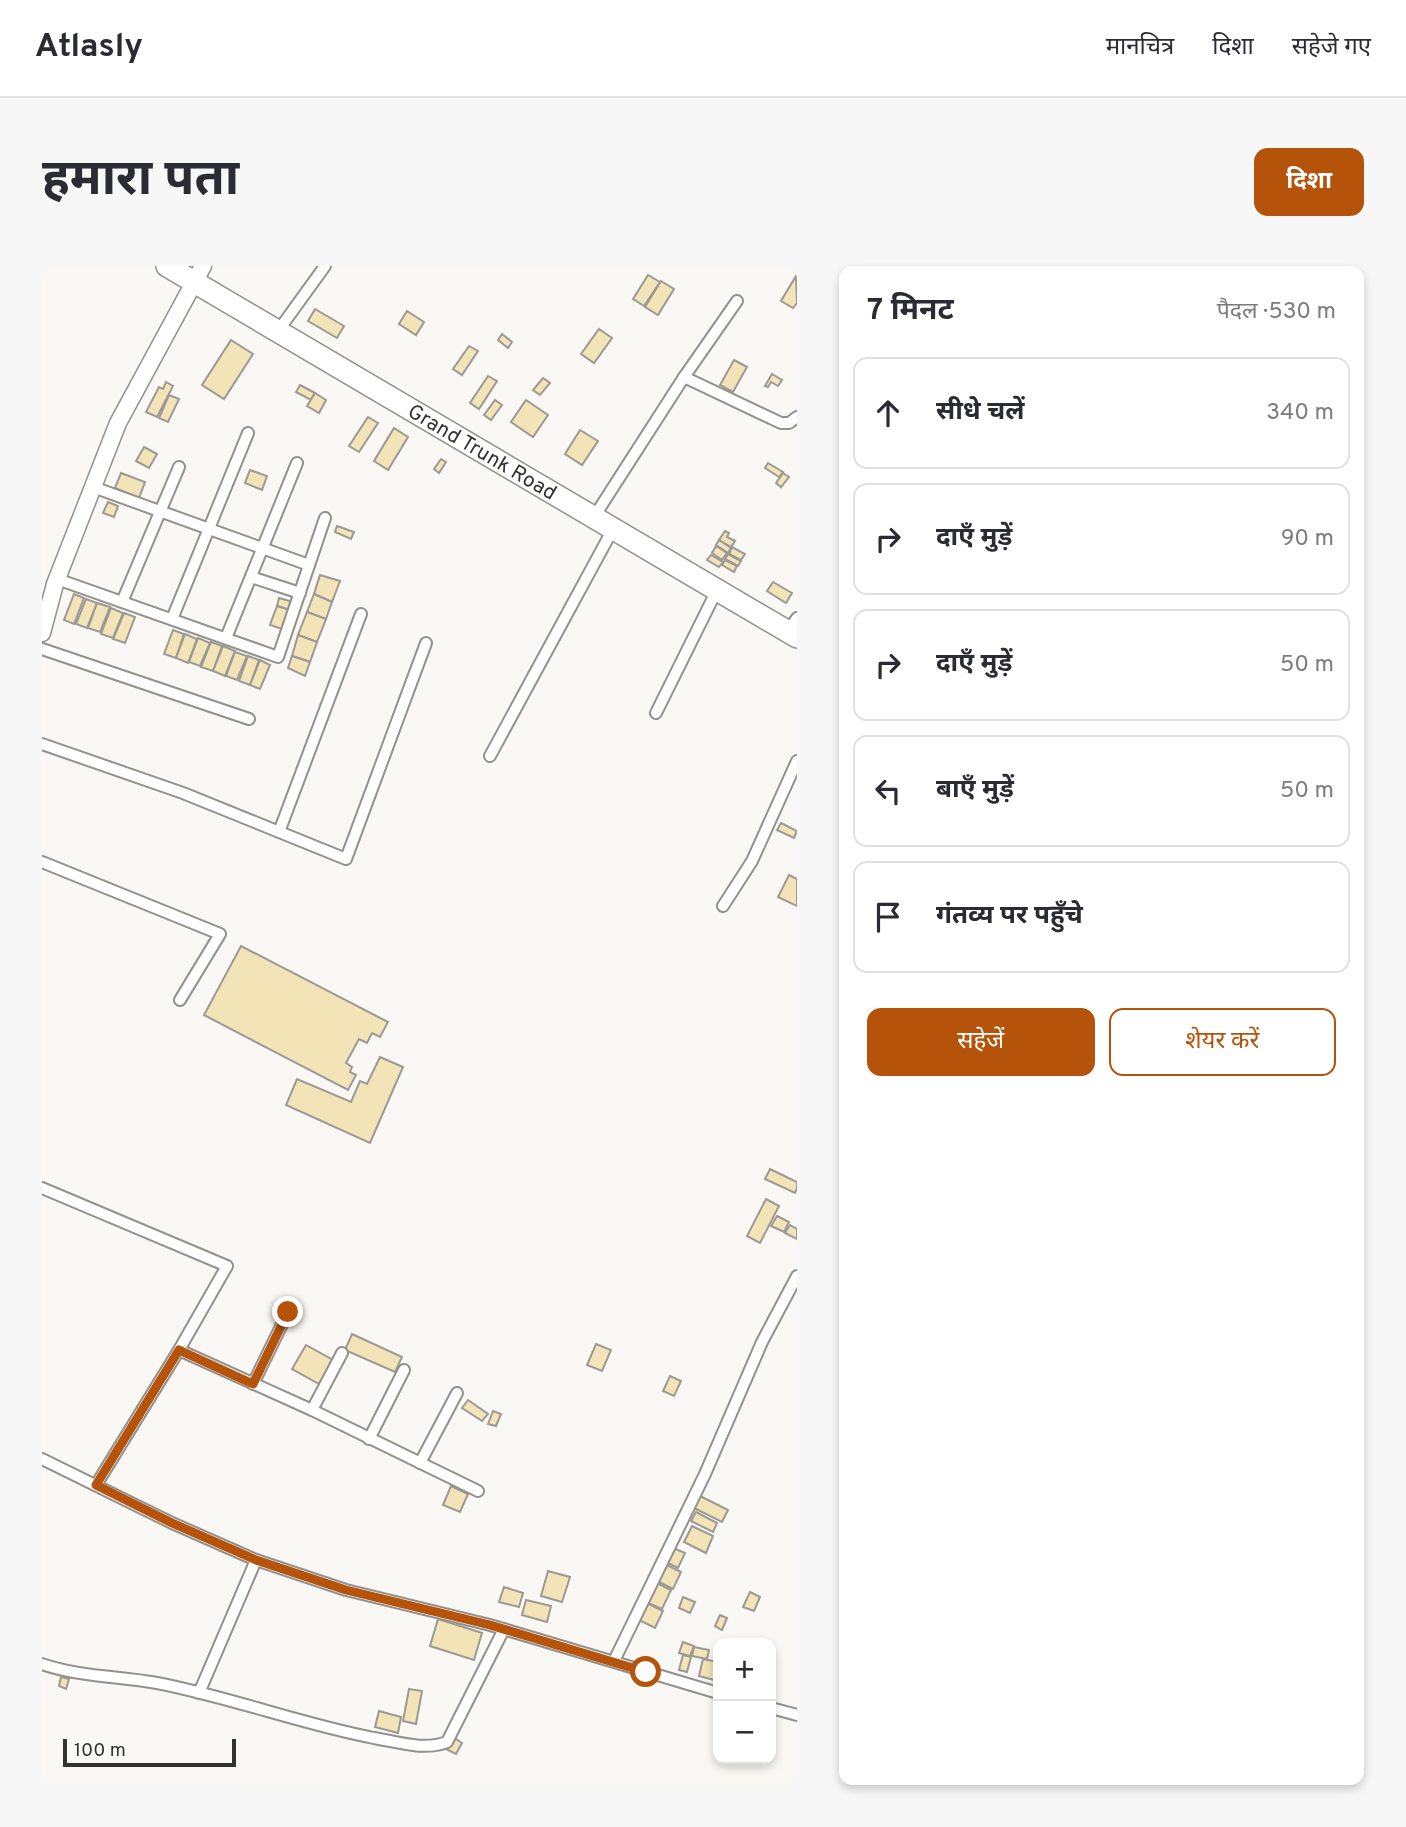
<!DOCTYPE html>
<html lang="hi">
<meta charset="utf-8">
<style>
:root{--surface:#fff;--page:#f7f7f7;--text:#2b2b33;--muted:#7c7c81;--line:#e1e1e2;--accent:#b45309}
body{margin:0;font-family:Overpass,"Noto Sans Devanagari",sans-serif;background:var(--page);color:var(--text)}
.controls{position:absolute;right:21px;bottom:21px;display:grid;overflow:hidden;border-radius:14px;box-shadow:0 4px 10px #0003}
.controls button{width:63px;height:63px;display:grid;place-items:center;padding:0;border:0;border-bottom:2px solid var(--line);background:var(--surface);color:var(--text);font:35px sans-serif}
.scale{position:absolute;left:21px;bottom:18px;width:173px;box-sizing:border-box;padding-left:7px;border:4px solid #333230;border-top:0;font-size:19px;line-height:24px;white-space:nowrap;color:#333230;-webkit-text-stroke:5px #faf8f4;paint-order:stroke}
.stop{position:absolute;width:21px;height:21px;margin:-16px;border:5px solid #b45309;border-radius:50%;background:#fff}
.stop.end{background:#b45309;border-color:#fff;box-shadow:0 2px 7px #0008}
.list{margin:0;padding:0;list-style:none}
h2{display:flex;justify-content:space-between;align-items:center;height:91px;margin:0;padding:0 28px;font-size:30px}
h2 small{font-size:23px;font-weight:400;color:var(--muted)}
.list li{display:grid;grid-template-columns:46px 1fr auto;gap:21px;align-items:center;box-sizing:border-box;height:112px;margin:0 14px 14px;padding:0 14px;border:2px solid var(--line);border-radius:14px}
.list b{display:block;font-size:26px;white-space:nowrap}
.list em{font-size:23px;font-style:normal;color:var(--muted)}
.actions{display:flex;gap:14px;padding:21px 28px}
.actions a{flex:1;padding:16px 0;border:2px solid var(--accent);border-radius:14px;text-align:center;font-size:24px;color:var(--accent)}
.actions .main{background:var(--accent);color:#fff}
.icon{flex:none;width:38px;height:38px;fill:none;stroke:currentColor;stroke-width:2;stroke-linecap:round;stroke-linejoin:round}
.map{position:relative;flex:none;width:755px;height:1519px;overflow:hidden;border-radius:14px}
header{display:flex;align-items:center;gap:42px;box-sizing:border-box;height:98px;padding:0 35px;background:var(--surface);border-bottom:2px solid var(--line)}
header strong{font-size:33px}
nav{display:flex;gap:38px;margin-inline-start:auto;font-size:24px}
.intro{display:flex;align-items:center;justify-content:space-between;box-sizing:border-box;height:168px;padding:0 42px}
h1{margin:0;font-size:49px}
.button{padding:18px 32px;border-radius:14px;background:var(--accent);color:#fff;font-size:24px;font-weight:700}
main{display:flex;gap:42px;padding:0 42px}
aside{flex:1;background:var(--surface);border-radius:14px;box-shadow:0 4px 10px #0003}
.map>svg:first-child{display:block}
</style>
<header>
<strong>Atlasly</strong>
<nav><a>मानचित्र</a><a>दिशा</a><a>सहेजे गए</a></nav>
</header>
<div class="intro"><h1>हमारा पता</h1><a class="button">दिशा</a></div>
<main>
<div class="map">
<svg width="755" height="1519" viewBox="0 0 755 1519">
<rect width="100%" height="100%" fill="#faf8f4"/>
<!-- building -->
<g fill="#f3e4b7" stroke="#9b9995" stroke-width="2">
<polygon points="606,9 618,16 602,40 591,33"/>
<polygon points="754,10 755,37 751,42 739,35"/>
<polygon points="619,15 632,23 616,49 603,41"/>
<polygon points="273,43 302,60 295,72 266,55"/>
<polygon points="365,45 382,56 374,69 357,58"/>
<polygon points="557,63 570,72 552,97 539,88"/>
<polygon points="460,68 470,76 466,82 456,74"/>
<polygon points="189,74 211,88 182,133 160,119"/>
<polygon points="427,80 436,85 420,109 411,103"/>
<polygon points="692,94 705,101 691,126 678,119"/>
<polygon points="730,108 740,114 736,120 729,116 726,121 723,120"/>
<polygon points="446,110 455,115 437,143 428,137"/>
<polygon points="501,112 508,117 498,129 491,124"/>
<polygon points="124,116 131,120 115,151 104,146 117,121 121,123"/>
<polygon points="258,119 273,127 269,134 254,126"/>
<polygon points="273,127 284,134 277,147 265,140"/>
<polygon points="127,129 137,133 126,156 117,152"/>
<polygon points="453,134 460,139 449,154 442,149"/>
<polygon points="484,134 506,149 491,171 469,156"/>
<polygon points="326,151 336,157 317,186 307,180"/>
<polygon points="352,162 366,171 346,204 332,195"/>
<polygon points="538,164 556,175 540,199 523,188"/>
<polygon points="102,181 115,188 107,202 94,195"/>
<polygon points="399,193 404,196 397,207 392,203"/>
<polygon points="726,197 741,206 737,211 723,202"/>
<polygon points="208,204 225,210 220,224 203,217"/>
<polygon points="79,207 103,216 97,232 73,222"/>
<polygon points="741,207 747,211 739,221 734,217"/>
<polygon points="66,236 76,240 72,251 61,247"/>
<polygon points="295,260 312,266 309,273 293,266"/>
<polygon points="683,265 687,267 685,271 693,275 689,281 677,274"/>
<polygon points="677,274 689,282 686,287 674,279"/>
<polygon points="674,280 685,287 680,294 670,287"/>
<polygon points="690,281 703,288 699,294 687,288"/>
<polygon points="686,288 699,295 696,300 683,293"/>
<polygon points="669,289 681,296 677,301 665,294"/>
<polygon points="683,294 695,300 692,306 680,299"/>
<polygon points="278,309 298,315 290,336 272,328"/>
<polygon points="731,316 750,327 744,337 725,325"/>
<polygon points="32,328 42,332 32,358 22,354"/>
<polygon points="272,328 290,336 284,353 265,346"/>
<polygon points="237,332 251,336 248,344 235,340"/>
<polygon points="44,333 55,337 45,362 34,358"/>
<polygon points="55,337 68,341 58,366 46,362"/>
<polygon points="235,340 248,344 240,363 228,359"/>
<polygon points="69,342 81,347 71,372 59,368"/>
<polygon points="265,346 284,353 275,376 256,369"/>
<polygon points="82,347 93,351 83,377 71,373"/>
<polygon points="131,364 142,368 134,392 122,388"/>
<polygon points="143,368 155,373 146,397 134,392"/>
<polygon points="256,369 275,376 268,396 250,390"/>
<polygon points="156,372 168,377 158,400 147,396"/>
<polygon points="169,376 180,380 171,405 159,401"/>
<polygon points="181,380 193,385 183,410 171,405"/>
<polygon points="193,386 205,390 195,414 184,410"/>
<polygon points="206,390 217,394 208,419 197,415"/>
<polygon points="250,390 268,396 263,410 246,402"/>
<polygon points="218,394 228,399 218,423 208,419"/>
<polygon points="739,557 755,565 752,572 735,564"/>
<polygon points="747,609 755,613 755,640 736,631"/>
<polygon points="199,680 346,756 338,771 330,767 325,777 317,773 304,797 310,801 308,806 314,809 306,824 162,749"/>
<polygon points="338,791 361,801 328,877 244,839 255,813 309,836 318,815 325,818"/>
<polygon points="728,903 755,916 755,922 753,927 723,913"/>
<polygon points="724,933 737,940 718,977 705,970"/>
<polygon points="735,950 747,956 742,966 729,960"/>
<polygon points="748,959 755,963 755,973 743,967"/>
<polygon points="310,1068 360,1091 353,1106 303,1084"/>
<polygon points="554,1078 569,1084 560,1105 545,1099"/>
<polygon points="264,1079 291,1094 277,1118 250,1103"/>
<polygon points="628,1110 639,1115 632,1130 621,1125"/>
<polygon points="426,1134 446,1148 440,1155 420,1142"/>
<polygon points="451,1145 459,1148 454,1160 446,1158"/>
<polygon points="409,1220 426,1228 418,1246 401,1239"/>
<polygon points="658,1230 686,1244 680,1256 652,1242"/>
<polygon points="654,1246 675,1257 671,1266 649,1255"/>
<polygon points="650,1260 671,1270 664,1287 642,1276"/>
<polygon points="629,1281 643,1287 636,1302 622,1295"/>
<polygon points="621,1297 639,1306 631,1323 613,1314"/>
<polygon points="506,1305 528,1311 520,1336 499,1330"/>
<polygon points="613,1316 629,1324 620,1343 604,1336"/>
<polygon points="462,1321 481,1327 477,1341 457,1336"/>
<polygon points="708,1326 718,1331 712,1345 701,1341"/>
<polygon points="641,1331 653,1336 648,1347 637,1342"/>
<polygon points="484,1334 509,1340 505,1356 480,1349"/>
<polygon points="603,1336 621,1345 613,1362 595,1353"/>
<polygon points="678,1349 685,1352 680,1364 673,1360"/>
<polygon points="396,1353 440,1367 432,1394 388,1380"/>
<polygon points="641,1376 652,1380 648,1390 637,1387"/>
<polygon points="652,1381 667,1384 665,1393 650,1390"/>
<polygon points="641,1389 649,1391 645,1406 637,1404"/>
<polygon points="661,1393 676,1396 672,1414 657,1410"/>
<polygon points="19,1411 27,1413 24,1423 17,1420"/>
<polygon points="367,1423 380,1425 374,1458 361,1455"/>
<polygon points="337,1445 359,1451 356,1467 333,1461"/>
<polygon points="411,1471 420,1477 414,1488 404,1483"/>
</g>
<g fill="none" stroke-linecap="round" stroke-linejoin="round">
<defs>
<g id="street">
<polyline points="236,65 283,0"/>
<polyline points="642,111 739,157 747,157 755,151"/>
<polyline points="51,221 267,299"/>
<polyline points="552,251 642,111 695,35"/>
<polyline points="209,311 258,327"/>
<polyline points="15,313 236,391 283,252"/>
<polyline points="80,336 137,201"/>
<polyline points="130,353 206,167"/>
<polyline points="746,365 755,352"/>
<polyline points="184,372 255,197"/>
<polyline points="0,383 207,453"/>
<polyline points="614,447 675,324"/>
<polyline points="0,478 141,527 304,593 384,377"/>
<polyline points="448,490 571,263"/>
<polyline points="237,566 319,348"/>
<polyline points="0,596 178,668 138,734"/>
<polyline points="681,640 710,595 755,495"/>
<polyline points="0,922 185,1000 137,1084 54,1219"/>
<polyline points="137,1084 270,1144 436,1225"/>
<polyline points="211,1118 246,1046"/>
<polyline points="270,1144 300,1087"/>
<polyline points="327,1173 362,1104"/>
<polyline points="0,1193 130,1257 214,1294 304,1324 448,1359 676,1427"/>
<polyline points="378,1197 415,1127"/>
<polyline points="572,1395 663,1208 720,1076 755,1010"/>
<path d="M0 1398C38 1411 76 1410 115 1417 188 1431 259 1458 332 1472 356 1476 382 1485 405 1476L462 1363"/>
<polyline points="157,1427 214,1294"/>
<polyline points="729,1442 755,1449"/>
</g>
<polyline id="secondary" points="0,367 13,318 76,157 161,0"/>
<g id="highway">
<path id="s1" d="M125 0 755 371"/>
</g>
</defs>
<!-- street casing -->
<use href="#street" stroke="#92918d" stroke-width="14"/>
<!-- secondary casing -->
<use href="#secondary" stroke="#92918d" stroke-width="19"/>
<!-- highway casing -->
<use href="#highway" stroke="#92918d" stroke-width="24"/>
<!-- street -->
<use href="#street" stroke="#fff" stroke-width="10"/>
<!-- secondary -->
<use href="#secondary" stroke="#fff" stroke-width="16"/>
<!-- highway -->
<use href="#highway" stroke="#fff" stroke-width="21"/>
</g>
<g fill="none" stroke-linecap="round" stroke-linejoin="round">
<!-- route -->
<polyline stroke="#b45309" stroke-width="9" points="246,1046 211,1118 137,1084 54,1219 130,1257 214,1294 304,1324 448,1359 604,1406"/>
</g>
<g text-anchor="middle" stroke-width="6" stroke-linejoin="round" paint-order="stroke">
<!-- street labels -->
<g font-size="21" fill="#333230" stroke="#faf8f4">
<text dy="7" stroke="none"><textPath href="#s1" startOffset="366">Grand Trunk Road</textPath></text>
</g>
</g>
</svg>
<div class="controls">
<button>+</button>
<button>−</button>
</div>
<div class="scale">100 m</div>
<div class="stop" style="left:604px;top:1406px"></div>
<div class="stop end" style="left:246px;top:1046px"></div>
</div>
<aside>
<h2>7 मिनट<small>पैदल · 530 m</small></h2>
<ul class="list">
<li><svg class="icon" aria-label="ahead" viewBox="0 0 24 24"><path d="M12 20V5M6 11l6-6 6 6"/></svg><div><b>सीधे चलें</b></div><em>340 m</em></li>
<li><svg class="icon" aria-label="right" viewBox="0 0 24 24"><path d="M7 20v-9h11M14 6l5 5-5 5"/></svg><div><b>दाएँ मुड़ें</b></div><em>90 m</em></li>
<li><svg class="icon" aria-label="right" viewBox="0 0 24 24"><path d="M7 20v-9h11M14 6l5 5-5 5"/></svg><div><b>दाएँ मुड़ें</b></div><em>50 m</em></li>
<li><svg class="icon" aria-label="left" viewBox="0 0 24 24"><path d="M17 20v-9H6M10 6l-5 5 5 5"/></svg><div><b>बाएँ मुड़ें</b></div><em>50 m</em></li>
<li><svg class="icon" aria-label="arrive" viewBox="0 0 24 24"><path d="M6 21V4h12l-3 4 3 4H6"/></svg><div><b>गंतव्य पर पहुँचे</b></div></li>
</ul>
<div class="actions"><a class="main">सहेजें</a><a>शेयर करें</a></div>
</aside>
</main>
